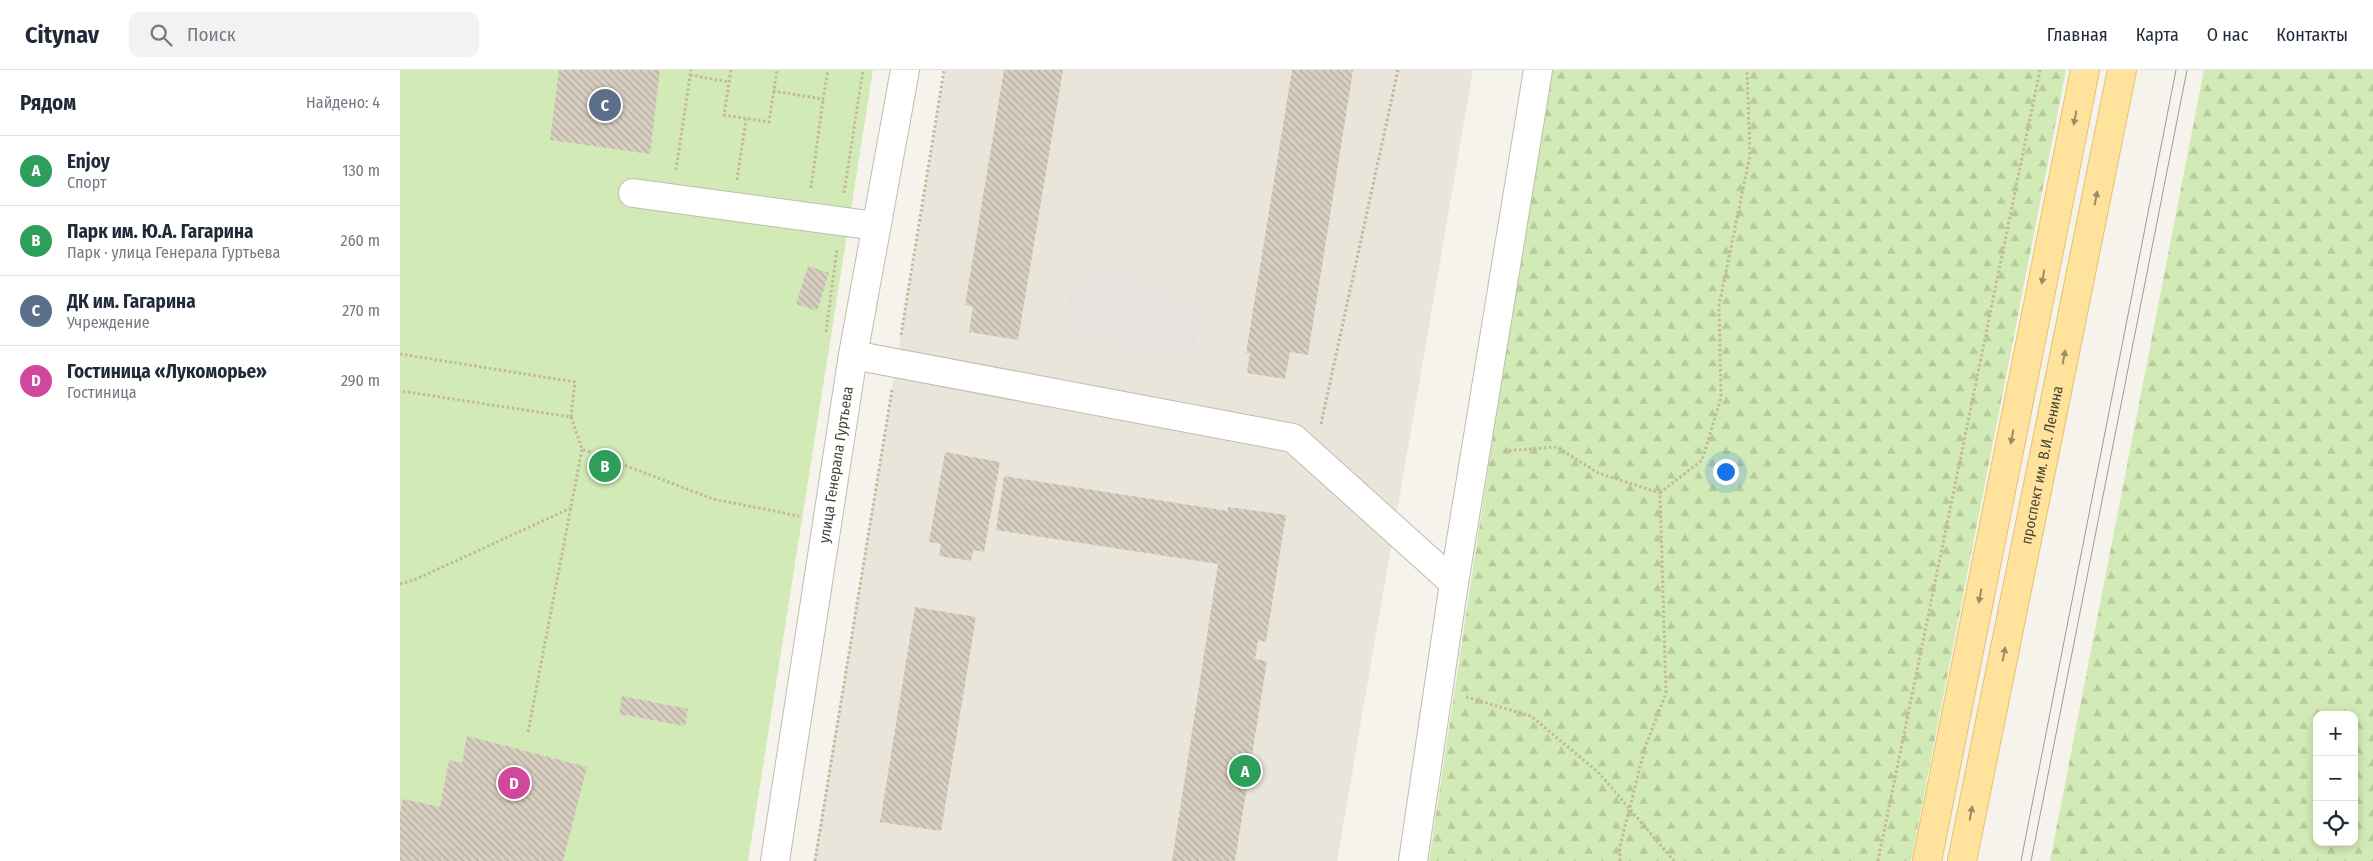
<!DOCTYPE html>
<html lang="ru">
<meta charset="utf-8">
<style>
:root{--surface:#fff;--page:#f2f2f3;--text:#1f2937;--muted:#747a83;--line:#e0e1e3;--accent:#b45309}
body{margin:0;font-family:"Fira Sans Condensed",sans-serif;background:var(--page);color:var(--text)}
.controls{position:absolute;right:15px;bottom:15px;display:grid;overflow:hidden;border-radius:10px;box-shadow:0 2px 8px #0003}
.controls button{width:45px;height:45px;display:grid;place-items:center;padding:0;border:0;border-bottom:1px solid var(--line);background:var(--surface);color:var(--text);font:25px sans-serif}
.you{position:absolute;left:1325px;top:401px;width:18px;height:18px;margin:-12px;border:4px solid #fff;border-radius:50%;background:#1a73e8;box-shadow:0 0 0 8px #1a73e833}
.badge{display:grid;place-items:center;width:32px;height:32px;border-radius:50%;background:var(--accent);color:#fff;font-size:16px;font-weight:700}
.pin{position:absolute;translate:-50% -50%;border:2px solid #fff;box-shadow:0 1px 5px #0006}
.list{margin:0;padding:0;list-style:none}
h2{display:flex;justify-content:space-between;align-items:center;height:65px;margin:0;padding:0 20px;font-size:21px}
h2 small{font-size:16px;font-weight:400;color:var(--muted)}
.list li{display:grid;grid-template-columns:32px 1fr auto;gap:15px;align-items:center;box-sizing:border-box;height:70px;padding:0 20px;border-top:1px solid var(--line)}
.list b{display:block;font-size:19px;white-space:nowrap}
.list p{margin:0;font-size:16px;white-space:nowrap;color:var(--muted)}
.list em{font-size:16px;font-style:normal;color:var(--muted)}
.icon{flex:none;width:28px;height:28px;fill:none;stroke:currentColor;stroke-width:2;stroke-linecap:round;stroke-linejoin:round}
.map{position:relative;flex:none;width:1973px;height:791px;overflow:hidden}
header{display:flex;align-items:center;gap:30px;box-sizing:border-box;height:70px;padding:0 25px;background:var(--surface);border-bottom:1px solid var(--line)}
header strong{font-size:24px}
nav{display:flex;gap:28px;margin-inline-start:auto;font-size:18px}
.search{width:350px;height:45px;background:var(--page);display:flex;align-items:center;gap:12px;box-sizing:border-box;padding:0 18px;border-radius:10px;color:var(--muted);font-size:19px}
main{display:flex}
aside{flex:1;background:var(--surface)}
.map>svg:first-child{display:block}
</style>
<header>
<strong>Citynav</strong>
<div class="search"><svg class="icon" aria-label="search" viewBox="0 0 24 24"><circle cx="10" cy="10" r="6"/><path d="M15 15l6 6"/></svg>Поиск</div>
<nav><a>Главная</a><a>Карта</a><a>О нас</a><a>Контакты</a></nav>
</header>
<main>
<aside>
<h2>Рядом<small>Найдено: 4</small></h2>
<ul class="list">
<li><span class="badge" style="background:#2e9e5b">A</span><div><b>Enjoy</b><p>Спорт</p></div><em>130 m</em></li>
<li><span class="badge" style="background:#2e9e5b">B</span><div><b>Парк им. Ю.А. Гагарина</b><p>Парк · улица Генерала Гуртьева</p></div><em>260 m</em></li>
<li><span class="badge" style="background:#5c6f8a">C</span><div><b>ДК им. Гагарина</b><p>Учреждение</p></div><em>270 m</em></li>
<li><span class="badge" style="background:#d1479c">D</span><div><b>Гостиница «Лукоморье»</b><p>Гостиница</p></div><em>290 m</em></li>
</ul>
</aside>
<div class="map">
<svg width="1973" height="791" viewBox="0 0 1973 791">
<defs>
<pattern id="forest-firs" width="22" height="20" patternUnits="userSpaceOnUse" patternTransform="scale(1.25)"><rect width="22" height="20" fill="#d2eab5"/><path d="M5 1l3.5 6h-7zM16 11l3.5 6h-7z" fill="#b6ca9c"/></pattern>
<pattern id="building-back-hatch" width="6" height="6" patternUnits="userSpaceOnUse" patternTransform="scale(1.25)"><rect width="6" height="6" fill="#d8cfc1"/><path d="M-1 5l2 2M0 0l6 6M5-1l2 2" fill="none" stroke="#b1aa9e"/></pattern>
</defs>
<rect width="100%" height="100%" fill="#f6f3ec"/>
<!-- residential -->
<polygon fill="#eae5da" points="545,0 1073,0 937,791 414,791"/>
<!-- industrial -->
<polygon fill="#e6e2dd" points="689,190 739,198 736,218 803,229 793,290 662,269 672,208 685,210"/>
<!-- forest -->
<g fill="url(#forest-firs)" fill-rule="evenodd">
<polygon points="1148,0 1666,0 1511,791 1029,791"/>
<path d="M1804 0H1973V791H1650ZM1917 645H1954V772H1917Z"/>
</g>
<!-- green -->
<polygon fill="#d2eab5" points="0,0 473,0 348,791 0,791"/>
<!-- building -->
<g fill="url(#building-back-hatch)">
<polygon points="159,0 260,0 250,84 150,70"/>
<polygon points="604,0 663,0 618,270 569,262 573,237 565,235"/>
<polygon points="892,0 953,0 908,285 890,282 885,309 847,303 850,283 846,283"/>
<polygon points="408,196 429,203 417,241 396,234"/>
<polygon points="545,382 600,392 584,482 573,480 571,491 539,486 541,474 529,472"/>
<polygon points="604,406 828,441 828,437 886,445 866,572 858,570 855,589 867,591 835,791 772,791 818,494 596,460"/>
<polygon points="515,537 576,547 541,761 480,752"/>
<polygon points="222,626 288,639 285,656 219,644"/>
<polygon points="67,666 187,697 163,791 0,791 0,743 3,729 40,737 49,690 62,693"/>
</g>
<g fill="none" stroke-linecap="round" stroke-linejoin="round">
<defs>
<g id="minor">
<polyline points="233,123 476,156"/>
<polyline points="453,285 893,368 1054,513"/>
<path id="s1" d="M375 791 453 285 505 0"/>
<polyline points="1013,791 1054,513 1138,0"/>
</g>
<g id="major">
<polyline points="1527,791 1685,0"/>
<path id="s2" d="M1562 791 1722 0"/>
</g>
</defs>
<!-- minor casing -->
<use href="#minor" stroke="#c2bbae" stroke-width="30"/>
<!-- major casing -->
<use href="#major" stroke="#e6c16a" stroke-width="30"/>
<!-- path -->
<g stroke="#c4b79f" stroke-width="3" stroke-dasharray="2.5 2.5" stroke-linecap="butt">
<polyline points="331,0 324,45 369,52 377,0"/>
<polyline points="290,5 329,12"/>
<polyline points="373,21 423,29 428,0"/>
<polyline points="276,100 291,0"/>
<polyline points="337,110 346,49"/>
<polyline points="411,118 423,29"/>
<polyline points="444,123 463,0"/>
<polyline points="426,262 437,179"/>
<polyline points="501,265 544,0"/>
<polyline points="0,284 175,312 171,347 0,321"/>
<polyline points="171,347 182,379 313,429 399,446"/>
<polyline points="921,354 998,0"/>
<polyline points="1104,381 1157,377 1198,403 1260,423"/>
<polyline points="0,514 14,510 171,438"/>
<polyline points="1066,627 1131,646 1199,703 1274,791"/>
<polyline points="128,662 182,379"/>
<polyline points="415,791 492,320"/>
<polyline points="1220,791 1220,776 1245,678 1266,623 1260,423 1302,390 1321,328 1319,236 1350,85 1347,0"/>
<polyline points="1478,791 1640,0"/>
</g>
<!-- minor -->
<use href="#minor" stroke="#fff" stroke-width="28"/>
<!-- major -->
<use href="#major" stroke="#ffe39c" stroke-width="28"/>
<!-- tram -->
<g stroke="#9a9a9a" stroke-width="1">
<polyline points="1621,791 1776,0"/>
<polyline points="1631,791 1787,0"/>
</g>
</g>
<!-- one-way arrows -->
<defs><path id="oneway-solid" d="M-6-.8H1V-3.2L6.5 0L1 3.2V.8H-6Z" transform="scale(1.25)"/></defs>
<g fill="#9c8c66">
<use href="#oneway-solid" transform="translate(1675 48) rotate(101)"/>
<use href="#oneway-solid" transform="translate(1696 128) rotate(-79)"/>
<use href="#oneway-solid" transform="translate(1643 207) rotate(101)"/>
<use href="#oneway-solid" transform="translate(1664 287) rotate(-79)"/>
<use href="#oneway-solid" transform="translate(1612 367) rotate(101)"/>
<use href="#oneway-solid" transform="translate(1580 526) rotate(101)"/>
<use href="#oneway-solid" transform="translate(1604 584) rotate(-79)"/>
<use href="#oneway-solid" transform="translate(1571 743) rotate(-79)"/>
</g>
<g text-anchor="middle" stroke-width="4" stroke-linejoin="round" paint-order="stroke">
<!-- street labels -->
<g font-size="15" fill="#4b4439" stroke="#fff">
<text dy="5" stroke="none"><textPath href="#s1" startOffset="401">улица Генерала Гуртьева</textPath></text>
<text dy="5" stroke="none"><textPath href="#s2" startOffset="404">проспект им. В.И. Ленина</textPath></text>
</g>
</g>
</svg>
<div class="controls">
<button>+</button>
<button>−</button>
<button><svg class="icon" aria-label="locate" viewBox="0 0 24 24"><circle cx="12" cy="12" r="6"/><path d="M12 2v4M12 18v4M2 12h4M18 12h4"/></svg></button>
</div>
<div class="you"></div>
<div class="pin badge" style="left:845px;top:701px;background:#2e9e5b">A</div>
<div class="pin badge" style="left:205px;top:396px;background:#2e9e5b">B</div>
<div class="pin badge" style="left:205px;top:35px;background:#5c6f8a">C</div>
<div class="pin badge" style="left:114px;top:713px;background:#d1479c">D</div>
</div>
</main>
